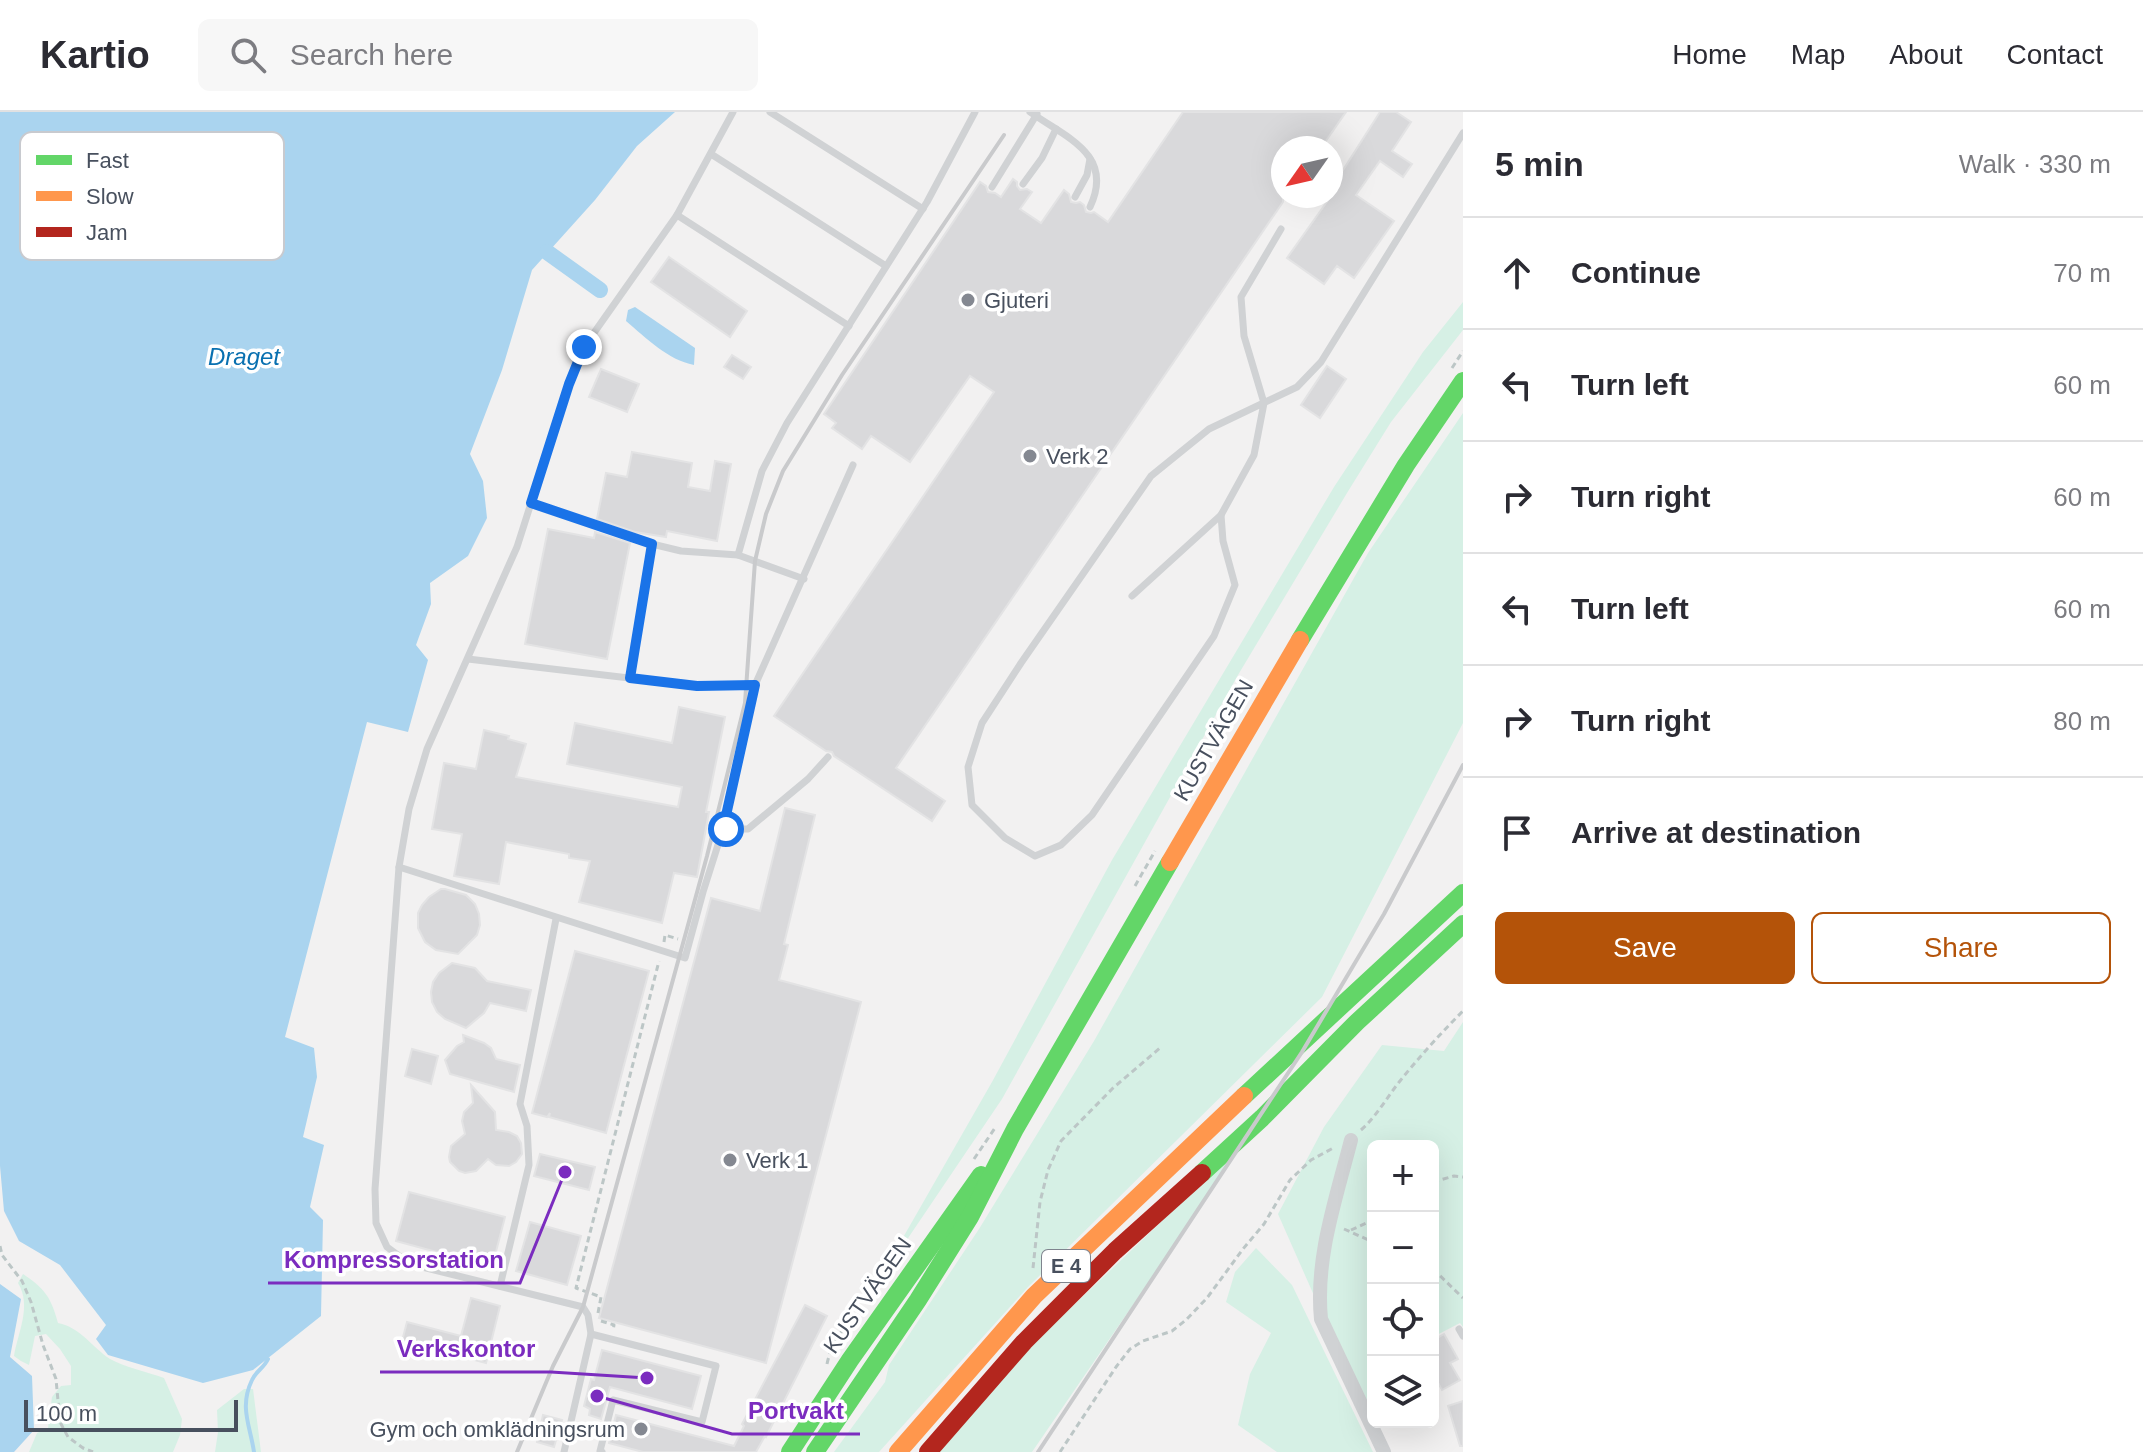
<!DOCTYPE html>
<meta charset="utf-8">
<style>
:root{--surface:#fff;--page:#f7f7f7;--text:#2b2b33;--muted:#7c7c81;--line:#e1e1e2;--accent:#b45309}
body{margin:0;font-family:Arial,sans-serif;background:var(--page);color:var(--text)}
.controls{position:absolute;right:24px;bottom:24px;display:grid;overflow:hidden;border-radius:12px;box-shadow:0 8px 32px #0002}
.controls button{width:72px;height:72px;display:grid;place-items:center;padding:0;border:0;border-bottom:2px solid var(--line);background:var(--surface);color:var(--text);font:40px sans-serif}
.compass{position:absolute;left:1271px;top:24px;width:72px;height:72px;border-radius:50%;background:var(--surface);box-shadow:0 8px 32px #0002;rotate:236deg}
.scale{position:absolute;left:24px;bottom:20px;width:214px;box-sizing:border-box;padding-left:8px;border:4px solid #48505e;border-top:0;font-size:22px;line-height:28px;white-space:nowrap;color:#48505e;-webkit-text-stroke:6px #fff;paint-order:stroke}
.stop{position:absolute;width:24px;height:24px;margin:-18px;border:6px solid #1a73e8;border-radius:50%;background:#fff}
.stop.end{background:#1a73e8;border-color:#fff;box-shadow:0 2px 8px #0008}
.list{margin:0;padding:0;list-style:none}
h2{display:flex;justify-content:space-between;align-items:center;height:104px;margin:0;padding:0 32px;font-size:34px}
h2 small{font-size:26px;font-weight:400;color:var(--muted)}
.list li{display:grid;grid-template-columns:52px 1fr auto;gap:24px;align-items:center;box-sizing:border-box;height:112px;padding:0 32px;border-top:2px solid var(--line)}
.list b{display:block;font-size:30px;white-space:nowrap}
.list em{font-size:26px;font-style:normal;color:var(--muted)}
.actions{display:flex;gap:16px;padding:24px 32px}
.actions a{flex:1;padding:18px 0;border:2px solid var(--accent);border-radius:12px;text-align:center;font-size:28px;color:var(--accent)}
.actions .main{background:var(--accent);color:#fff}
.icon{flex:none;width:44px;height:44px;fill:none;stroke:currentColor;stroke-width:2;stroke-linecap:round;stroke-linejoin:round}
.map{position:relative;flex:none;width:1463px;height:1340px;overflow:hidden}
header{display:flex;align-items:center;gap:48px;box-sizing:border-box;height:112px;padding:0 40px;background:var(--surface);border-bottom:2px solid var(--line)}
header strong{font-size:38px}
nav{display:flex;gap:44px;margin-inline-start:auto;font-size:28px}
.search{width:560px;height:72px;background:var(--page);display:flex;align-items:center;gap:20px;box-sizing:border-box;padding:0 28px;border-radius:12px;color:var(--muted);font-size:30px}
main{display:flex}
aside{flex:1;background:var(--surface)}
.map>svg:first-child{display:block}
</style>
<header>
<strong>Kartio</strong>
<div class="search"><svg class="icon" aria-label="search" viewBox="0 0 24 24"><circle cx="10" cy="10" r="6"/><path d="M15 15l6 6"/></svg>Search here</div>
<nav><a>Home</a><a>Map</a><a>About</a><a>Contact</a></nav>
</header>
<main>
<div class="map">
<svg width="1463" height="1340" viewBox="0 0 1463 1340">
<rect width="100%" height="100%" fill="#f2f1f1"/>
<!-- green -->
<g fill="#d6f0e5">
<polygon points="1463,190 1463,218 1391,310 1347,381 1238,563 1002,987 873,1178 992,970 1112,748 1334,375 1423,240"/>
<polygon points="1463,301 1463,611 1322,885 1028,1175 879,1340 834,1340 885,1270 889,1253 979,1117 1094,929 1368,441"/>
<polygon points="1463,910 1463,1215 1460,1211 1433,1225 1433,1034 1373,1034 1373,1257 1367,1260 1373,1273 1373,1300 1316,1188 1278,1102 1324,1015 1382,933 1444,939"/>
<polygon points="1244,1031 1032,1340 937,1340 1033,1232"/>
<polygon points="1256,1136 1292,1173 1373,1340 1277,1340 1238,1313 1250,1262 1271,1221 1226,1190 1235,1160"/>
<path d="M23 1162C45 1177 51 1185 58 1211 80 1215 92 1235 110 1247 124 1255 148 1260 164 1266L182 1307 180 1323 173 1340H29L37 1321 48 1316 52 1285 61 1274 71 1273V1254L60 1237 46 1222 35 1224 29 1253 21 1249 14 1244C18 1220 32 1194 18 1171Z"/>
<polygon points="244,1277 253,1277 261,1340 215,1340 218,1320 217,1298"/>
</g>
<!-- water -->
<g fill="#aad4ef">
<polygon points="0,0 675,0 637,34 595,88 532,158 502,258 470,342 483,369 487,406 468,444 430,471 431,492 416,533 428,548 408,620 367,610 285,925 314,936 317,965 303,1025 324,1033 310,1095 323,1108 321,1204 253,1258 203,1271 108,1243 96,1227 106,1213 60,1153 19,1129 4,1099 0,1054"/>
<path d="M635 195 695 236 694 253C668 248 646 226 626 209L628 198Z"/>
<polygon points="0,1172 21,1187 10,1245 32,1264 34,1318 14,1340 0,1340"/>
</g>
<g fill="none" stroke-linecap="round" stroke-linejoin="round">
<!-- stream -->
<path stroke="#aad4ef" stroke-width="4" d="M254 1340C250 1313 239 1295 252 1268 256 1259 264 1256 268 1247"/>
<!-- canal -->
<polyline stroke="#aad4ef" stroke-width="16" points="547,140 600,178"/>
</g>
<!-- building -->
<g fill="#d9d9db" stroke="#e3e3e4" stroke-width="2">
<polygon points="1183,0 1346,0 1321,36 1283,36 1283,90 896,656 945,689 932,709 834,644 832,640 826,639 774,604 994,280 970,264 910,350 871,324 862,337 832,316 836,311 824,302 980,70 986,74 988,80 995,81 1001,85 1013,67 1017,70 1017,74 1020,78 1027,77 1032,80 1020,97 1041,111 1064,78 1069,82 1071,90 1076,91 1080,90 1084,93 1086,100 1091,101 1094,100 1108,110"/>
<polygon points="1380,0 1396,0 1411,10 1392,39 1412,52 1403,65 1380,49 1356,83 1394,109 1354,166 1337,154 1324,172 1287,146 1331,84 1331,49 1343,58"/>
<polygon points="669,145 747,199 730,225 651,170"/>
<polygon points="732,243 751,255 743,267 724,255"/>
<polygon points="1327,254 1346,267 1320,306 1301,293"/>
<polygon points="601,257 639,272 627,300 589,285"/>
<polygon points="632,340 692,351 688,375 710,379 715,349 731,352 717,429 667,419 666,425 635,420 597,407 606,361 627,365"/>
<polygon points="548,417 594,426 595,420 630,431 607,547 525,532"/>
<polygon points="679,595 725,605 706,700 709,700 697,765 674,761 662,811 579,790 590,749 569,746 569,742 506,730 499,772 454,764 462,722 432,717 444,651 476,657 484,618 509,624 508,627 526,632 516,665 678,695 682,675 567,652 575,611 672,631"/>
<polygon points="785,696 815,703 784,832 788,833 779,868 861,890 766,1251 599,1206 711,786 760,799"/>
<polygon points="441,777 445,777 466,783 475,792 479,802 480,813 477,823 458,842 436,838 425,830 418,816 418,801 422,793 429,785"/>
<polygon points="575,839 649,859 606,1021 549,1005 550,1001 547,1005 532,1001"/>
<polygon points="452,851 475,856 487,869 531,878 526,899 490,891 484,901 466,916 445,907 437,900 432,890 431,880 433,870 439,861"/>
<polygon points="463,923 484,931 491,936 496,947 520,953 514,980 450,962 445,948 457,934 464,930"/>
<polygon points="412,937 438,944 431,972 405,964"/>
<polygon points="471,973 495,1000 496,1018 509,1020 517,1024 521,1031 522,1042 516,1050 509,1054 496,1053 488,1047 476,1059 465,1061 459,1059 450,1050 449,1045 451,1034 465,1022 462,1009 464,1000 473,991"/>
<polygon points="540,1042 595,1055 589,1078 534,1064"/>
<polygon points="409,1080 505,1105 492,1155 396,1129"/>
<polygon points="530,1110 581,1124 567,1173 516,1159"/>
<polygon points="471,1186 500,1194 486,1251 402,1229 407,1210 461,1224"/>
<polygon points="805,1193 827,1204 766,1325 765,1324 756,1340 643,1340 609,1331 616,1303 734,1334 744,1314 742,1312"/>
<polygon points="1444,1222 1458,1247 1450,1251 1460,1268 1442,1278 1433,1262 1433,1228"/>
<polygon points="602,1238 701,1264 692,1297 610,1275 601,1307 589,1303 590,1297 584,1294 591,1267 594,1268"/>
<polygon points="1463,1289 1463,1334 1460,1334 1448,1294"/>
<polygon points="543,1303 562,1308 554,1335 537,1330"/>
</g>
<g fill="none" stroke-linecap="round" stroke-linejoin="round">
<!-- path -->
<g stroke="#bcc6c6" stroke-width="3" stroke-dasharray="6 4" stroke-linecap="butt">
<polyline points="1452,256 1463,239"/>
<polyline points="1135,774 1155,739"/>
<polyline points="664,830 665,823 678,827"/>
<path d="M1361 1018C1377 1004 1387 985 1400 969 1420 944 1441 921 1463 899"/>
<polyline points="974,1047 995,1016"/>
<polyline points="1433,1070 1454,1064 1463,1065"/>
<polyline points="1344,1117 1373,1130"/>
<polyline points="1351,1118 1373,1108"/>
<polyline points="0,1134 2,1143 22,1169 31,1190 43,1233 56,1267 60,1310 68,1325 83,1336 93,1340"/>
<polyline points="1033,1156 1040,1090 1048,1058 1061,1029 1113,976 1160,936"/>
<polyline points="1433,1157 1463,1186"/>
<polyline points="598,1201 601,1185 576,1176 659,849"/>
<polyline points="601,1209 614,1213 613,1219"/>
<path d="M827 1252C832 1228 845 1212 865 1197"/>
<polyline points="1060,1340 1116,1255 1130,1237 1143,1229 1172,1219 1186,1208 1207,1186 1243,1137 1264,1112 1290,1068 1311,1048 1335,1035"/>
</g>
<!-- lane -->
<g stroke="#d0d2d4" stroke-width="7">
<polyline points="770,0 923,97"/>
<path d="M1030 0C1065 25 1115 42 1090 95"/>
<polyline points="711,42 886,154"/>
<polyline points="1023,72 1042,46 1056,17"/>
<polyline points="992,75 1037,2"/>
<polyline points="1075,85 1087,63 1090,47"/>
<polyline points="677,103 849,214"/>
<polyline points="1281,117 1241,185 1244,224 1264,291 1254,343 1221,403 1223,429 1235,473 1214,524 1092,703 1061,733 1035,744 1005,726 972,693 968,655 982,611 1021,551 1151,364 1209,317 1297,275 1321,250 1463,21"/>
<polyline points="531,391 652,432 681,439 738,443"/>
<polyline points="804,467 738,443 762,359 787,311 927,90 975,0"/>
<polyline points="1132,484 1221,403"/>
<polyline points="468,547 697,574 755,573"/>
<polyline points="630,566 652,432"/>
<polyline points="723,717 748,717 808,667 828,645"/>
<polyline points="399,755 685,846 703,780 723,717 755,573 853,353"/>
<polyline points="500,1174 529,1053 527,1014 520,992 556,807"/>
<polyline points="1459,1217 1463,1224"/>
<polyline points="591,1222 716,1254 702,1310 613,1288 600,1339 602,1340"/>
<polyline points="564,1340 591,1222 588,1203 583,1195 410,1152 387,1135 376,1111 375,1077 399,755 409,697 427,637 517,435 569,272 584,235 677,103 733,0"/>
</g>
<!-- street -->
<path stroke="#d0d2d4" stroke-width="14" d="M1351 1028C1336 1087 1315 1146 1321 1207L1384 1340"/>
<!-- fast -->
<g stroke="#63d668" stroke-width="18">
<polyline points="1300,528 1406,353 1463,269"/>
<polyline points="1244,984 1463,781"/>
<polyline points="1202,1061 1262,1006 1357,910 1463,812"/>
<polyline points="790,1340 850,1248 981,1063"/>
<polyline points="815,1340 918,1188 970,1105 1015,1017 1170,750"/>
</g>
<!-- slow -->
<g stroke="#ff974d" stroke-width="18">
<polyline points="1170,750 1300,528"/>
<polyline points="898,1340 1034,1184 1244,984"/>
</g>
<!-- jam -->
<polyline stroke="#b3261e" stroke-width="18" points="928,1340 1024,1230 1115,1139 1202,1061"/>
<!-- rail -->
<g stroke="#c9cacc" stroke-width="4">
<polyline points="517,1340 553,1254 583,1195 707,744 745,591 755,449 766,402 783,359 842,263 1004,23"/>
<polyline points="1038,1340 1302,940 1384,802 1463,653"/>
</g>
</g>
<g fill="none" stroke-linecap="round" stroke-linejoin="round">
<!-- route -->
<polyline stroke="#1a73e8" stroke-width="10" points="584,235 569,272 531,391 652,432 630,566 697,574 755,573 723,717 726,717"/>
</g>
<!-- markers -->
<g fill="#848891" stroke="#fff" stroke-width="3">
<circle cx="968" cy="188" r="8"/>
<circle cx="1030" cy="344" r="8"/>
<circle cx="730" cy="1048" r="8"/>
<circle cx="641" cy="1317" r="8"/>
</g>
<g text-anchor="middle" stroke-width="7" stroke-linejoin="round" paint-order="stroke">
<!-- shield labels -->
<rect fill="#fff" stroke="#7f848e" stroke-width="2" x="1042" y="1138" width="48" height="32" rx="6"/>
<g font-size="20" font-weight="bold" fill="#48505e">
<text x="1066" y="1161">E 4</text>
</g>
<!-- poi labels -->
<g font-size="22" fill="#48505e" stroke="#fff" text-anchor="start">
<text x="984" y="196">Gjuteri</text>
<text x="1046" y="352">Verk 2</text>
<text x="746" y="1056">Verk 1</text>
<text x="625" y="1325" text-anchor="end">Gym och omklädningsrum</text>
</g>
<!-- street labels -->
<g font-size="22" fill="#48505e" stroke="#fff">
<text transform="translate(1213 628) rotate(-60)" y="8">KUSTVÄGEN</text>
<text transform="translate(867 1183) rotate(-55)" y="8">KUSTVÄGEN</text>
</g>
<!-- water labels -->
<g font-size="24" font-style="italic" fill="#0970b0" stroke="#fff">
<text x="244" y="253">Draget</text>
</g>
</g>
<!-- legend -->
<rect x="20" y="20" width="264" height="128" rx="12" fill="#fff" stroke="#c8cacf" stroke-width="2"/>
<rect x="36" y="43" width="36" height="10" fill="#63d668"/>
<rect x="36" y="79" width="36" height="10" fill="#ff974d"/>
<rect x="36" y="115" width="36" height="10" fill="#b3261e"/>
<g font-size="22" fill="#48505e">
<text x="86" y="56">Fast</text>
<text x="86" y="92">Slow</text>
<text x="86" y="128">Jam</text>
</g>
<!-- callouts -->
<path fill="none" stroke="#7b2cbf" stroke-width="3" d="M565 1060L520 1171H268M647 1266L551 1260H380M597 1284L732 1322H860"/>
<g fill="#7b2cbf" stroke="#fff" stroke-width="3">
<circle cx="565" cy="1060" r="8"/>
<circle cx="647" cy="1266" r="8"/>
<circle cx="597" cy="1284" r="8"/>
</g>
<g font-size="24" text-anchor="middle" font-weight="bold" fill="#7b2cbf" stroke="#fff" stroke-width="7" stroke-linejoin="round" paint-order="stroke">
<text x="394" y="1156">Kompressorstation</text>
<text x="466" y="1245">Verkskontor</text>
<text x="796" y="1307">Portvakt</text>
</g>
</svg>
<div class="controls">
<button>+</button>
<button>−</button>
<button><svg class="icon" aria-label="locate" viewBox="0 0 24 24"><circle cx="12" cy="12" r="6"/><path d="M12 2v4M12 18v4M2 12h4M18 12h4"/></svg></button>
<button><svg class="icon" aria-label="layers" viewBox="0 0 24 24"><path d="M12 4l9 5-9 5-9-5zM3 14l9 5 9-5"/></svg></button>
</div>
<svg class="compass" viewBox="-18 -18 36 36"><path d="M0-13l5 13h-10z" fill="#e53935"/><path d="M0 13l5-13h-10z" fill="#7c7c81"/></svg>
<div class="scale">100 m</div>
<div class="stop" style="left:726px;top:717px"></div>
<div class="stop end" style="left:584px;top:235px"></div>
</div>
<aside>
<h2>5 min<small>Walk · 330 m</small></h2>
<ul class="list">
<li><svg class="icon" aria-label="ahead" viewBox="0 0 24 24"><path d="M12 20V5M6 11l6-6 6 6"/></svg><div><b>Continue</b></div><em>70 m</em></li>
<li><svg class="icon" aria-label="left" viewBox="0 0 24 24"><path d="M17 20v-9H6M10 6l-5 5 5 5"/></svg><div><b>Turn left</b></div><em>60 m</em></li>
<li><svg class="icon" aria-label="right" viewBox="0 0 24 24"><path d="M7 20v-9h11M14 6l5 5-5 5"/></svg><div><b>Turn right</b></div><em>60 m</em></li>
<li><svg class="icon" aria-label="left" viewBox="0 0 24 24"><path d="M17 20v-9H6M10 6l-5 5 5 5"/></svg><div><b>Turn left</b></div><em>60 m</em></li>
<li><svg class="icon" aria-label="right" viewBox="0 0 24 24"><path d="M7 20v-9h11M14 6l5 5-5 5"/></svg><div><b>Turn right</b></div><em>80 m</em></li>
<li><svg class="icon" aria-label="arrive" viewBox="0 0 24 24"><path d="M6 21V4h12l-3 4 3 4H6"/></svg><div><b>Arrive at destination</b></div></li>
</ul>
<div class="actions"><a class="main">Save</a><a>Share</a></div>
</aside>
</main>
